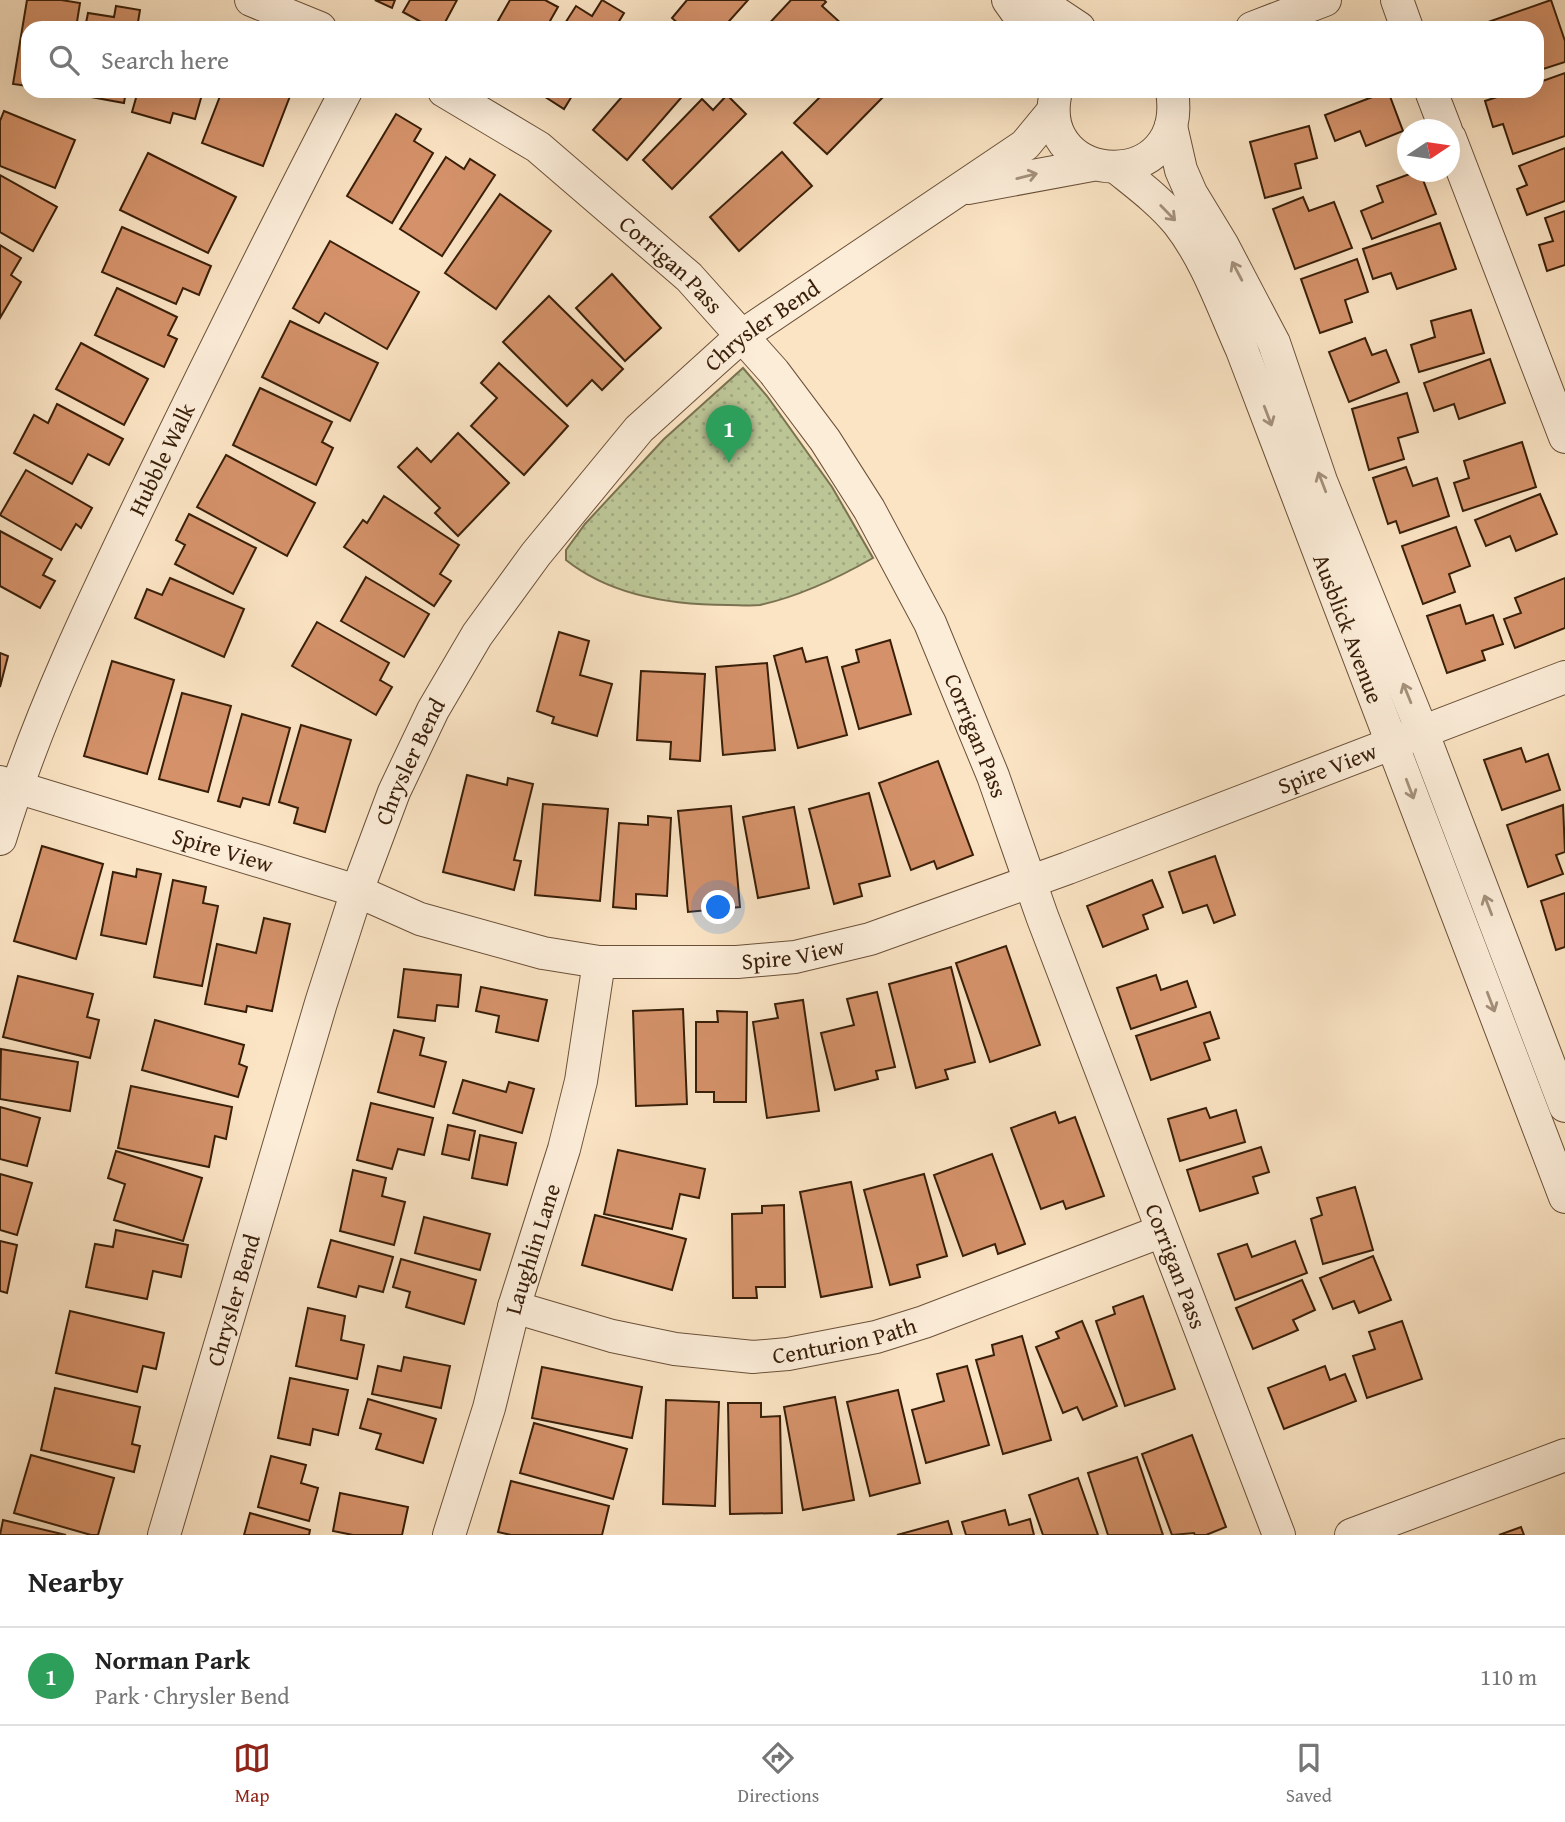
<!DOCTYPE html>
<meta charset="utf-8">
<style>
:root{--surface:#fff;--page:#f6f6f6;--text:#222;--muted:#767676;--line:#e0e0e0;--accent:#8f2418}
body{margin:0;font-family:"Gentium Book Plus",serif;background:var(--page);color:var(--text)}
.compass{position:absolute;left:1397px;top:119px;width:63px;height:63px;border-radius:50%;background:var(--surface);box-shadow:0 7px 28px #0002;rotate:77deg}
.you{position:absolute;left:719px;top:908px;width:24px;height:24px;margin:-18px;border:5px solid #fff;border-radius:50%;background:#1a73e8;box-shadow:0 0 0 10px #1a73e833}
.badge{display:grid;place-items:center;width:46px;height:46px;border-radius:50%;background:var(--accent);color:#fff;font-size:23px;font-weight:700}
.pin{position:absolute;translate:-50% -58px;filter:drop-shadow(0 2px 4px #0008)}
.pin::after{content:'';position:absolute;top:37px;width:24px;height:21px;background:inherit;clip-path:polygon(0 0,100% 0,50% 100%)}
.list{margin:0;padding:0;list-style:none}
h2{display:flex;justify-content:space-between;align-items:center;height:91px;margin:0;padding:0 28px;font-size:30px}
h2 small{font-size:23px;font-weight:400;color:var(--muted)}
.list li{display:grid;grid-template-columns:46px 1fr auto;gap:21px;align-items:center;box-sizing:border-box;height:98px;padding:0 28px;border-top:2px solid var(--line)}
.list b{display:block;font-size:26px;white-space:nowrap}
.list p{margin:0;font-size:23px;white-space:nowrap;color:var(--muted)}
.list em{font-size:23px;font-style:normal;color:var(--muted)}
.icon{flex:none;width:38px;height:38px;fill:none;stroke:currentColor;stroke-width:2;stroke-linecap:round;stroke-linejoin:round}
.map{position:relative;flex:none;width:1565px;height:1535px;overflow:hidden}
.search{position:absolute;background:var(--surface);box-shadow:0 7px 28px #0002;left:21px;right:21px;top:21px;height:77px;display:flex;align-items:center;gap:18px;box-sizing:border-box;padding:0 24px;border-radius:21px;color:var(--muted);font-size:26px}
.sheet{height:189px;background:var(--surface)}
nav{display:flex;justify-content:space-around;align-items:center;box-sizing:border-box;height:98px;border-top:2px solid var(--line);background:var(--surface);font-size:19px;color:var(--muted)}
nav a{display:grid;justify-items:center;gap:4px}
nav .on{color:var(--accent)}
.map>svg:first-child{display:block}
</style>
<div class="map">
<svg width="1565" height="1535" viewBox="0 0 1565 1535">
<defs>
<pattern id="park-dots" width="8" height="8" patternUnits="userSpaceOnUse" patternTransform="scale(1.75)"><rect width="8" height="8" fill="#bcc596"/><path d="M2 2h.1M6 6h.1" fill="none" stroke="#a2a980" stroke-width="1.8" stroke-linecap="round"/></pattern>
</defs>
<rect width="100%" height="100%" fill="#fbe4c4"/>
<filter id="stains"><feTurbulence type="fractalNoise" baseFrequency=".00286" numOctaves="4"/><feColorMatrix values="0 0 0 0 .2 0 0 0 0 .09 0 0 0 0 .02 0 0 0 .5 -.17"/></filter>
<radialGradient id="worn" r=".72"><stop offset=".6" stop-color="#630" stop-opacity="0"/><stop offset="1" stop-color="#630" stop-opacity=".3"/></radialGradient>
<!-- park -->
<path fill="url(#park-dots)" stroke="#7a7250" stroke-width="2" d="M743 368 767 396 832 487 873 558C838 578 801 596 760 605 750 606 738 605 728 605 672 605 611 596 566 560V550L585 524 664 439Z"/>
<!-- building -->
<g fill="#d5926a" stroke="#391f09" stroke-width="2">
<polygon points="27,0 61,0 80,3 76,28 28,28 28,86 13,84"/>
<polygon points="375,0 395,0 392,8"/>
<polygon points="410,0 457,0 442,28 432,28 403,12"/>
<polygon points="510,0 545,0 558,7 546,28 494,28"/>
<polygon points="602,0 624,13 615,28 562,28 576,6 592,16"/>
<polygon points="687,0 748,0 723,28 714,28 707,22 701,28 683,28 672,18"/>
<polygon points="791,0 824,0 826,2 822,6 844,26 765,28"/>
<polygon points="1551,0 1565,41 1565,62 1537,71 1537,28 1471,28"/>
<polygon points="116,6 140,10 137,28 85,28 88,13 114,17"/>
<polygon points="1565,73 1565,136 1513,154 1503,124 1493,127 1485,101 1515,91 1537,91 1537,83"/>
<polygon points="74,91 126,91 124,103 74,94"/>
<polygon points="138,91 203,91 195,119 173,113 170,123 132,112"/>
<polygon points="222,91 292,91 263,166 202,143"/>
<polygon points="536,91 575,91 564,109"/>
<polygon points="627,91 687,91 627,160 593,130"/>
<polygon points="826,91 889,91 827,154 794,123"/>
<polygon points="1388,91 1403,131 1366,146 1360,131 1335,141 1325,115"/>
<polygon points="727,95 746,114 672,189 643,160 702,99 713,110"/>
<polygon points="4,111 75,140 55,188 0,166 0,121"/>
<polygon points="396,114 421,129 414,141 433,153 392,223 347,196"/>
<polygon points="1309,126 1317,158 1295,164 1301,188 1265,198 1250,142"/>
<polygon points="1565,148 1565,201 1527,215 1517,189 1527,185 1519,166"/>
<polygon points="782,152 812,186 739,251 710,217"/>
<polygon points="148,153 236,197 208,253 120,210"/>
<polygon points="446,157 464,169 470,159 495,175 442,256 400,229"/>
<polygon points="1415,172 1420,172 1436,214 1372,239 1361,211 1383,202 1377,186"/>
<polygon points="0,175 57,207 33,251 0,232"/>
<polygon points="500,194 551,231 496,309 445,273"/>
<polygon points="1303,197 1309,211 1334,202 1352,248 1295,269 1273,209"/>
<polygon points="1565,211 1565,265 1547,271 1539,245 1553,241 1545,218"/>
<polygon points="1440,223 1456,269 1397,289 1391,273 1373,279 1363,249"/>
<polygon points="122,227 211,266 199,295 183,288 176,304 102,272"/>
<polygon points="330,241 419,292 387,349 325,313 319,323 293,308"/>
<polygon points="0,245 21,258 11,275 21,282 0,318"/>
<polygon points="1357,259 1368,292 1345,300 1352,322 1320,333 1301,279"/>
<polygon points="612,274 661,328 625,361 576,308"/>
<polygon points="117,288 177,317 168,335 177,339 164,367 95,335"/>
<polygon points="549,296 623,369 602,390 592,380 567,406 503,342"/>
<polygon points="1471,310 1484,353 1419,372 1411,345 1435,337 1431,321"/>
<polygon points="290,321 378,363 350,421 262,377"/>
<polygon points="1365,338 1372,355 1386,350 1399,382 1349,402 1329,352"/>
<polygon points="81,343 148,379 124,425 56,389"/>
<polygon points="1490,359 1505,403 1459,419 1454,404 1434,411 1424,383"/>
<polygon points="499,363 568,426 524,475 471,426 497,398 481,383"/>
<polygon points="260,388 332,422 322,442 333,448 316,485 233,445"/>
<polygon points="1407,393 1418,432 1398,438 1404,459 1369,470 1352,409"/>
<polygon points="57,404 123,439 109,465 88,454 72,484 14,453 34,415 48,423"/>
<polygon points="458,433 509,483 458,536 435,513 440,508 398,467 417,448 431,462"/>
<polygon points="1522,442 1536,487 1463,511 1454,483 1469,478 1464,461"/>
<polygon points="226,455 315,503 287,556 197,507"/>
<polygon points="1406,467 1413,486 1437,478 1449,516 1400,533 1396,521 1388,524 1373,478"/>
<polygon points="26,470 92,508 81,528 76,524 61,550 0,515"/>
<polygon points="1540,494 1557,534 1516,551 1510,536 1486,546 1475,520"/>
<polygon points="384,496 459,545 440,574 451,581 434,606 344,547 363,520 367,523"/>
<polygon points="189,514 256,548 233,594 175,564 185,545 176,540"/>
<polygon points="1456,527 1470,566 1449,574 1455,592 1423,604 1402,546"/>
<polygon points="0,531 52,559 43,575 55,581 40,608 0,586"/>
<polygon points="366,577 429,614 404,657 341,621"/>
<polygon points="170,578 244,609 224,657 135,618 147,589 162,595"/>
<polygon points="1565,578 1565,628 1515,648 1504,619 1521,613 1515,598"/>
<polygon points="1460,605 1466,624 1493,615 1503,644 1482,651 1485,660 1447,673 1427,616"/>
<polygon points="317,622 389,663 380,680 392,687 376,715 292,666"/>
<polygon points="559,632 589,641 580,675 612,684 597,736 552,723 554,717 537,711"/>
<polygon points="890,640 911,714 859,729 842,667 859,662 856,650"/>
<polygon points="802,648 806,662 827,657 847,735 798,748 774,656"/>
<polygon points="0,653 8,656 0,687"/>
<polygon points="112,661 174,680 147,774 84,756"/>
<polygon points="767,663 775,750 723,755 716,667"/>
<polygon points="641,671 705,674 700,761 670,759 671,742 637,740"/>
<polygon points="182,693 231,706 208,792 159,779"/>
<polygon points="242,714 290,728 269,805 243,798 240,807 218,801"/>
<polygon points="301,725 351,740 325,832 294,823 298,808 279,802"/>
<polygon points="1521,748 1526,762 1548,754 1560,790 1502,810 1484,760"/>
<polygon points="938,761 973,855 937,869 934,861 911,870 879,783"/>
<polygon points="467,775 507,785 508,778 533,784 514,860 521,861 514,890 443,872"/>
<polygon points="869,793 890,876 859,884 862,896 834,904 809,809"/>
<polygon points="543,804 608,809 600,901 535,895"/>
<polygon points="1563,805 1565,852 1556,855 1563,874 1528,887 1507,825"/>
<polygon points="731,806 740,907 688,912 678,811"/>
<polygon points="794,807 809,888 758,898 743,817"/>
<polygon points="648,816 671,818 667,896 636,894 636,909 613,907 619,823 648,825"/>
<polygon points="42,846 103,864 76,959 14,941"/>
<polygon points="1215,856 1235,915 1214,923 1207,905 1183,913 1169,872"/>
<polygon points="137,869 161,874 146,944 101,935 113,872 136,877"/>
<polygon points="173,880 206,887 203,903 218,906 202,986 154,977"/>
<polygon points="1152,880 1163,907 1143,915 1148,929 1103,947 1087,906"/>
<polygon points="1565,893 1565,947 1556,950 1541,901"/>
<polygon points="264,918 290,924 272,1011 247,1006 246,1012 205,1004 217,944 256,953"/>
<polygon points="1006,946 1040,1045 990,1062 956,963"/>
<polygon points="951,967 975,1062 945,1070 948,1079 916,1088 889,984"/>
<polygon points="404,969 461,975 458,1007 437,1005 435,1021 398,1017"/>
<polygon points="1156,975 1161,990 1187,981 1196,1007 1131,1029 1117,988"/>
<polygon points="18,976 93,994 87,1017 99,1020 90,1058 3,1037"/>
<polygon points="481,987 547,1000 538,1041 496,1032 499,1016 476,1011"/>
<polygon points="877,992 895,1067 876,1071 878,1079 835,1090 821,1033 854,1025 847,999"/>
<polygon points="803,1000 819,1111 767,1118 753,1022 778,1018 775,1004"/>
<polygon points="683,1009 687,1104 636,1106 633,1011"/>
<polygon points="717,1011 747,1012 746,1102 714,1102 714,1092 696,1092 696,1022 718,1022"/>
<polygon points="1210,1012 1219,1038 1204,1043 1210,1060 1151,1080 1136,1036"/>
<polygon points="155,1020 244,1045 239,1064 247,1067 238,1097 142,1070"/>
<polygon points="394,1030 424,1038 420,1055 446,1062 434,1107 378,1092"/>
<polygon points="1,1049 78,1062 70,1111 0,1099"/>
<polygon points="463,1080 506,1092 509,1082 534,1089 522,1133 453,1113"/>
<polygon points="131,1086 232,1107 226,1139 215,1136 209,1167 118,1148"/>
<polygon points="371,1103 433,1118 424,1155 398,1149 392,1169 357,1160"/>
<polygon points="0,1107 40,1118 27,1166 0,1159"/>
<polygon points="1206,1108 1210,1118 1236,1110 1245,1142 1180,1161 1168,1119"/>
<polygon points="1055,1112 1059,1123 1075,1117 1104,1196 1066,1209 1063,1201 1041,1209 1011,1128"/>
<polygon points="448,1125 475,1131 469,1160 442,1154"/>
<polygon points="480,1135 516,1143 507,1185 472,1178"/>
<polygon points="1261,1147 1269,1172 1253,1177 1258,1193 1200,1211 1187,1170"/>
<polygon points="618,1150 705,1169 699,1198 680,1194 672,1229 604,1214"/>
<polygon points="116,1151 202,1178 183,1241 114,1220 125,1184 108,1178"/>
<polygon points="992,1154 1025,1244 998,1254 995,1244 963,1256 934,1175"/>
<polygon points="353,1170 386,1178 382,1196 405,1202 394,1245 340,1231"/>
<polygon points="0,1174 32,1183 17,1235 0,1230"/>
<polygon points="924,1174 947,1256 917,1265 920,1277 890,1285 864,1190"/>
<polygon points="851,1182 872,1287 821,1297 800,1192"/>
<polygon points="1355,1187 1373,1250 1323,1264 1311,1219 1322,1215 1317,1198"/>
<polygon points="784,1205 785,1287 756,1287 757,1298 733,1298 732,1214 762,1213 762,1206"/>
<polygon points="595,1215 686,1239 672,1290 582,1265"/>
<polygon points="424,1217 490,1234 480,1270 415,1253"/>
<polygon points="116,1230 188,1245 181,1277 153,1271 147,1299 86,1287 95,1244 113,1247"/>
<polygon points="331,1240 393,1257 383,1292 359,1286 356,1297 318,1287"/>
<polygon points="0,1241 17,1245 7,1293 0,1291"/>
<polygon points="1295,1241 1307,1273 1235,1300 1218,1254 1247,1244 1252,1257"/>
<polygon points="1373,1256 1391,1300 1359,1313 1354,1301 1333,1309 1320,1278"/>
<polygon points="401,1259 476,1280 464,1324 406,1307 410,1292 393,1287"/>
<polygon points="1302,1280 1315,1310 1293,1320 1298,1330 1253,1349 1236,1308"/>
<polygon points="1143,1296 1175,1389 1125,1406 1096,1321 1115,1314 1113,1307"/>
<polygon points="308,1308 345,1316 341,1340 364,1345 357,1379 296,1366"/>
<polygon points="70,1311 164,1333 156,1369 143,1366 137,1392 56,1373"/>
<polygon points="1082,1321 1117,1406 1083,1420 1077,1407 1063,1413 1036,1347 1059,1338 1056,1332"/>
<polygon points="1402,1321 1422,1379 1367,1398 1353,1356 1375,1349 1369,1332"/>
<polygon points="1022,1336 1051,1440 1003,1454 976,1360 994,1355 992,1345"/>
<polygon points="404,1357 450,1366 441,1408 372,1394 378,1366 401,1371"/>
<polygon points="967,1366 989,1445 926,1463 912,1410 944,1401 937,1374"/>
<polygon points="1325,1366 1330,1380 1345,1374 1356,1401 1284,1429 1268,1388"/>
<polygon points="542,1367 642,1387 632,1438 532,1418"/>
<polygon points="290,1378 348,1390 338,1435 313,1429 310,1445 278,1438"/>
<polygon points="55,1388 140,1407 132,1444 140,1446 134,1472 41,1450"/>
<polygon points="898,1390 920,1483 870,1496 847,1402"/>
<polygon points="835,1397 854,1500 803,1510 784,1407"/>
<polygon points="368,1399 436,1419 423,1463 376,1449 381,1434 360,1428"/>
<polygon points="666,1400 719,1402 715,1506 663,1504"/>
<polygon points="728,1403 761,1403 761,1417 780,1416 782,1513 730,1514"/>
<polygon points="534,1423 627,1449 613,1499 520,1473"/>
<polygon points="1192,1435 1226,1527 1206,1535 1195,1535 1194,1533 1172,1535 1142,1454"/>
<polygon points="31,1455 114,1478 98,1535 91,1535 14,1513"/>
<polygon points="271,1456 306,1465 301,1483 318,1488 309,1521 258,1507"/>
<polygon points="1137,1457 1163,1535 1108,1535 1088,1473"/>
<polygon points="1078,1478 1098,1535 1043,1535 1029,1495"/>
<polygon points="511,1481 609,1506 602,1535 511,1535 498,1532"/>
<polygon points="340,1493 408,1507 402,1535 353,1535 333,1531"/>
<polygon points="1005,1510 1009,1525 1030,1519 1034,1535 966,1535 962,1522"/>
<polygon points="250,1513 310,1530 309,1535 244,1535"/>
<polygon points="3,1520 66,1535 0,1535"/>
<polygon points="948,1521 952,1535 897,1535"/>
<polygon points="1521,1527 1524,1535 1499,1535"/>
</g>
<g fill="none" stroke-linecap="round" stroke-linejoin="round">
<defs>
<g id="minor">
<polyline points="251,0 320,28"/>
<polyline points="1008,0 1028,28"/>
<polyline points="1037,0 1079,28"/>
<polyline points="1397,0 1407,28"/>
<polyline points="1252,28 1325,0"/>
<path id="s1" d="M444 91 538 147 689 277 774 372 825 440 869 509 930 623 993 776 1042 916 1279 1535"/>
<polyline points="1431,91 1446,130"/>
<path d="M1055 96C1038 187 1189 195 1172 91"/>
<polyline points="1171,126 1181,170 1191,193 1222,244 1274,343 1321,481 1422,731 1565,1106"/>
<polyline points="1450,138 1565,437"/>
<path id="s2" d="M1117 168C1138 185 1161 202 1178 223 1207 260 1223 308 1242 350L1565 1197"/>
<polyline points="968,188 1092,165"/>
<path id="s3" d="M0 782 357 891 420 919 543 953 599 962H737L795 957 870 939 1068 868 1565 677"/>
<path id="s4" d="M0 839C38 714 95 597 152 479 215 349 279 220 346 91"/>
<path id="s5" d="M514 1307 612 1336 675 1349 753 1357 788 1354 876 1337 924 1322 1162 1231"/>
<path id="s6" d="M164 1535 321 1003 357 891 394 792 433 710 477 635 536 554 639 429 713 362 743 335 1025 145 1053 111"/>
<path id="s7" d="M449 1535 489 1408 514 1307 564 1149 581 1081 599 962"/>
<polyline points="1351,1535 1565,1455"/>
</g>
</defs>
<!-- minor casing -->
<use href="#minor" stroke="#6a5038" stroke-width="34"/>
<!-- minor -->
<use href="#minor" stroke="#fcedd9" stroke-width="32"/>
</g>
<!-- one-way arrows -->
<defs><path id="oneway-shaft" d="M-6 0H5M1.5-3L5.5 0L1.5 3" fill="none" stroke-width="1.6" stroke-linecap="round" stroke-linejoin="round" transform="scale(1.75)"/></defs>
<g stroke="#a4907b">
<use href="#oneway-shaft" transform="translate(1027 176) rotate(-14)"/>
<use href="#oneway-shaft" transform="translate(1168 213) rotate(46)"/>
<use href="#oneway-shaft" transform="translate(1237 271) rotate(-118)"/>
<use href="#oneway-shaft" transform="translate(1268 416) rotate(69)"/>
<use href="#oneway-shaft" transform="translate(1322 482) rotate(-111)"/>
<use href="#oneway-shaft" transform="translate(1407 693) rotate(-112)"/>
<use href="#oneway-shaft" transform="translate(1410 789) rotate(69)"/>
<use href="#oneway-shaft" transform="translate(1488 905) rotate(-111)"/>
<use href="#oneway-shaft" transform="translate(1491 1002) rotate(69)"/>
</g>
<g text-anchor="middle" stroke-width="5" stroke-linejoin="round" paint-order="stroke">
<!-- street labels -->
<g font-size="23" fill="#391f09" stroke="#fcedd9">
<text dy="8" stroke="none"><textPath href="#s1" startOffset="287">Corrigan Pass</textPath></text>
<text dy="8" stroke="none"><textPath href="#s6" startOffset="1379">Chrysler Bend</textPath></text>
<text dy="8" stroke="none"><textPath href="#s4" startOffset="413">Hubble Walk</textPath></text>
<text dy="8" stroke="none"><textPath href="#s2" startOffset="523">Ausblick Avenue</textPath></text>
<text dy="8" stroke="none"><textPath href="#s1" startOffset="854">Corrigan Pass</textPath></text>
<text dy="8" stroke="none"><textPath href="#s6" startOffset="812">Chrysler Bend</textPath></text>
<text dy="8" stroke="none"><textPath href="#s3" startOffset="1388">Spire View</textPath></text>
<text dy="8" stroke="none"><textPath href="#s3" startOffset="233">Spire View</textPath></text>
<text dy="8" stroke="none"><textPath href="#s3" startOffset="821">Spire View</textPath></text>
<text dy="8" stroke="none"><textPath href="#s7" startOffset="298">Laughlin Lane</textPath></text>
<text dy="8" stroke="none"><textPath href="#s1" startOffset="1421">Corrigan Pass</textPath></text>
<text dy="8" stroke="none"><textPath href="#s6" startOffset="245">Chrysler Bend</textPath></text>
<text dy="8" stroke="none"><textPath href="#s5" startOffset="338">Centurion Path</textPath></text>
</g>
</g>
<rect width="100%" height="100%" filter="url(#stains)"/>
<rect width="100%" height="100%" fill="url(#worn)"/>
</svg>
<svg class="compass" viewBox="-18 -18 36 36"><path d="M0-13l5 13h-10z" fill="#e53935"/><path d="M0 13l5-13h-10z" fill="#767676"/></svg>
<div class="you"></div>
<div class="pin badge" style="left:729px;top:463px;background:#2e9e5b">1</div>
<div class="search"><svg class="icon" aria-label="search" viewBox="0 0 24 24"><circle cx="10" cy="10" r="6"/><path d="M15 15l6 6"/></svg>Search here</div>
</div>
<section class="sheet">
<h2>Nearby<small></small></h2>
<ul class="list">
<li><span class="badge" style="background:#2e9e5b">1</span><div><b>Norman Park</b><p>Park · Chrysler Bend</p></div><em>110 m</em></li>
</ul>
</section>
<nav>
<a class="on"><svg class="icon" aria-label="map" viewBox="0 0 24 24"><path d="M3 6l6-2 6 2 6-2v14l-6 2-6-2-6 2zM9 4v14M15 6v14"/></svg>Map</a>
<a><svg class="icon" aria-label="directions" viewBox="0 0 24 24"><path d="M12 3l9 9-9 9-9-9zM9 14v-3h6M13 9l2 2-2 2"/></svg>Directions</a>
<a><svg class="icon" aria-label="saved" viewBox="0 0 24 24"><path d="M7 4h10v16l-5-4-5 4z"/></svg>Saved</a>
</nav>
